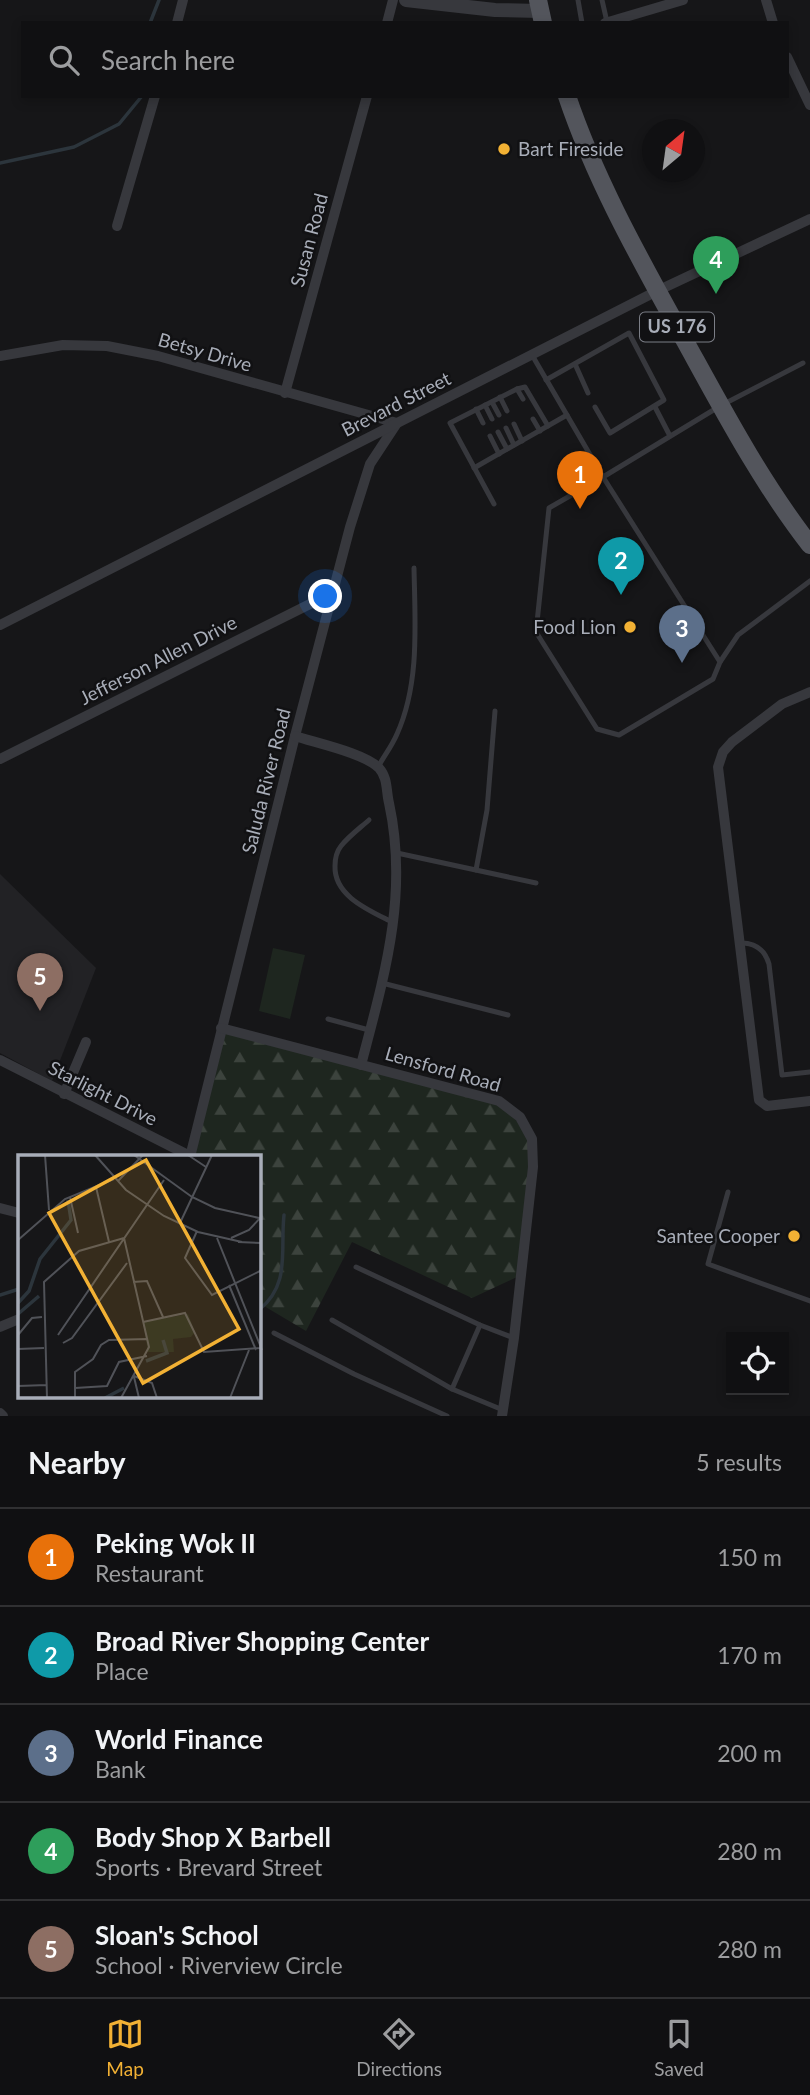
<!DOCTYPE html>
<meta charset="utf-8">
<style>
:root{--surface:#101012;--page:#1e1e20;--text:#f1f3f6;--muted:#9c9d9f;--line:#303032;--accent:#f2b134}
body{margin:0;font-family:Lato,sans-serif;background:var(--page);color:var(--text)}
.controls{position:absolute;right:21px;bottom:21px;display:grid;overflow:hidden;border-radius:0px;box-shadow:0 4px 10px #0003}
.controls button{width:63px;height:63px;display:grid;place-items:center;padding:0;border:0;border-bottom:2px solid var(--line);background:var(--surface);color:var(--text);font:35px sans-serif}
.compass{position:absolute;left:642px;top:119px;width:63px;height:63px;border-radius:50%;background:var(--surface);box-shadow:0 4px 10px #0003;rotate:29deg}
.you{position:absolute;left:326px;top:597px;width:24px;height:24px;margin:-18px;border:5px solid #fff;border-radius:50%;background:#1a73e8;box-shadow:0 0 0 10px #1a73e833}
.badge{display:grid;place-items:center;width:46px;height:46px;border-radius:50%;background:var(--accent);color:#fff;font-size:23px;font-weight:700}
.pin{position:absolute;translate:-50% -58px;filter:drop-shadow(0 2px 4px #0008)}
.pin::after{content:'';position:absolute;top:37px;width:24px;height:21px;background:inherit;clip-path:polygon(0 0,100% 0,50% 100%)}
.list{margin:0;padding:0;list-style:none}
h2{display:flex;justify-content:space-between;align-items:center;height:91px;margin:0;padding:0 28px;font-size:30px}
h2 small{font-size:23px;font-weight:400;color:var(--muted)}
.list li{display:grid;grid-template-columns:46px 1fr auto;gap:21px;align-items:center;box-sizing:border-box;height:98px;padding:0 28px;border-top:2px solid var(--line)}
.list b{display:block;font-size:26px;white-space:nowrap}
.list p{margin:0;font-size:23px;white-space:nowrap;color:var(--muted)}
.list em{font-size:23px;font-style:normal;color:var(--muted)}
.icon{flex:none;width:38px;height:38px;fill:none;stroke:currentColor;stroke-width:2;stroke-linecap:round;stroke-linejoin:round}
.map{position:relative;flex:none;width:810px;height:1416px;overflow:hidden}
.search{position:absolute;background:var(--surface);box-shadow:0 4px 10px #0003;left:21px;right:21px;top:21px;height:77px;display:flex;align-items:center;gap:18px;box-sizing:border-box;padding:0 24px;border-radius:0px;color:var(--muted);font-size:26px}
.sheet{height:581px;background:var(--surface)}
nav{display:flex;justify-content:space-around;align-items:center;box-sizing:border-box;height:98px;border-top:2px solid var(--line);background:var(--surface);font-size:19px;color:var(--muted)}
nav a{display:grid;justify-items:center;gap:4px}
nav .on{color:var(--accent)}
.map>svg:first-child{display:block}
</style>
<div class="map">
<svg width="810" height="1416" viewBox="0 0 810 1416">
<defs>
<pattern id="forest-firs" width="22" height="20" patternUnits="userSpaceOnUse" patternTransform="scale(1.75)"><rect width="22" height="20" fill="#1e261f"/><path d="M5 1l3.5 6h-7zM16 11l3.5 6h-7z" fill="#3c433d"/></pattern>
</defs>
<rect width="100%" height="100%" fill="#161618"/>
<!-- built -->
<polygon fill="#222225" points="0,874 96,968 52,1081 0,1053"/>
<!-- forest -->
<polygon fill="url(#forest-firs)" points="221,1028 499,1101 532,1138 519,1276 472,1298 352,1242 306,1331 259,1303 259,1157 190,1157"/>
<!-- garden -->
<polygon fill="#1e261f" points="273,948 305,955 290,1019 259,1011"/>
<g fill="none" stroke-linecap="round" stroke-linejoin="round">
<!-- stream -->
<g stroke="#2c353c" stroke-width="3.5">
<polyline points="150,23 159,0"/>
<polyline points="0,163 74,147 119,124 142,96"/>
<polyline points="0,1295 19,1289"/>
<path d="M259 1310C291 1284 280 1251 284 1215"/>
</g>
<!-- service -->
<g stroke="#37383d" stroke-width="5">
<polyline points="578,0 582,23"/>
<polyline points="602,0 607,22"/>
<polyline points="532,355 603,477 549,508 536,632 597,729 619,735 713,679 720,662"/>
<polyline points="803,363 720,406 603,477 720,662 738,635 810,581"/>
<polyline points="575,364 588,393"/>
<polyline points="546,380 629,333 664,400 610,433 595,407"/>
<polyline points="517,389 523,399"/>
<polyline points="500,397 507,411"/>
<polyline points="492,402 499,415"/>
<polyline points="485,405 492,419"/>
<polyline points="655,407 670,436"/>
<polyline points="476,409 483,423"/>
<polyline points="533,419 540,431"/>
<polyline points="514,424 522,441"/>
<polyline points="506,428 514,445"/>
<polyline points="498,432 507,449"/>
<polyline points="490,436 499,454"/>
<polyline points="474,468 567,415"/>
<polyline points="494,504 450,423 517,389 525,387 548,426"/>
<path d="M378 767C384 756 392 746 397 734 420 683 415 623 414 568"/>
<path d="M369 820C360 828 349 836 341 846 337 851 335 859 335 866 334 897 371 911 394 923"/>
<polyline points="397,853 536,883"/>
<polyline points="476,870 487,810 495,711"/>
<path d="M741 943C756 943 765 950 769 964L782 1075 810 1072"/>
<polyline points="382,983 508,1015"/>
<polyline points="328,1019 369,1030"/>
<polyline points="728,1192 708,1264 810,1301"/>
<polyline points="356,1267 480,1325 514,1338"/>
<polyline points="332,1320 452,1389"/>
<polyline points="480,1325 452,1389 503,1410"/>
<polyline points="274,1333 354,1374 447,1416"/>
</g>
<!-- minor -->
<g stroke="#37383d" stroke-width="10">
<polyline points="766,0 773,23"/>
<polyline points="177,23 183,0"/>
<polyline points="387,23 393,0"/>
<polyline points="605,23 683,0"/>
<polyline points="787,57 810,105"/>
<polyline points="117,226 155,96"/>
<polyline points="0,356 63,345 107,346 158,356 397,423 370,464 350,527 295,736 190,1157"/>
<polyline points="285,393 367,96"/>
<polyline points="0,625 657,291 810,219"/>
<polyline points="810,692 782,704 732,742 723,752 718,767 759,1100 767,1106 810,1101"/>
<path d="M295 736C316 743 364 753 379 768 388 778 386 791 389 803 409 895 384 977 361 1065"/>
<polyline points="0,759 332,593"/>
<polyline points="221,1028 499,1101 520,1117 532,1139 533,1167 514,1338 502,1416"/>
<polyline points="0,1060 190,1156"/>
<polyline points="64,1094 86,1042"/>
<polyline points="0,1208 19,1213"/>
<polyline points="0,1327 19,1319"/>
<polyline points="0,1413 3,1416"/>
</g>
<!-- tertiary -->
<polyline stroke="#37383d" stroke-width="14" points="406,0 495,10 540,11"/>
<!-- primary -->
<g stroke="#53555c" stroke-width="18">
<polyline points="538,0 543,23"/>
<path d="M567 96C596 182 641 261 685 341 723 410 761 482 810 545"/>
</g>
</g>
<!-- markers -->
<g fill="#f2b134" stroke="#111113" stroke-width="2.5">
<circle cx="504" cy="149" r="7"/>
<circle cx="630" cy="627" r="7"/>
<circle cx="794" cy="1236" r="7"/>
</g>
<g text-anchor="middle" stroke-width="5" stroke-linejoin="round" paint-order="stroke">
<!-- shield labels -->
<rect fill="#111113" stroke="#7b7e86" stroke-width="2" x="640" y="312.5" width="74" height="29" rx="5"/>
<g font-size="18" font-weight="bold" fill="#a8adb8">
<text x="677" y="333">US 176</text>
</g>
<!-- poi labels -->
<g font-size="19" fill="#a8adb8" stroke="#111113" text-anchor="end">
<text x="518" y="156" text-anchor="start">Bart Fireside</text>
<text x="616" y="634">Food Lion</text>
<text x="780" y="1243">Santee Cooper</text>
</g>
<!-- street labels -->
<g font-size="19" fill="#a8adb8" stroke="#111113">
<text transform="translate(309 240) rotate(-75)" y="7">Susan Road</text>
<text transform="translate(205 352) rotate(16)" y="7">Betsy Drive</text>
<text transform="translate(396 404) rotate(-27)" y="7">Brevard Street</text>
<text transform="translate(158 660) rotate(-27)" y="7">Jefferson Allen Drive</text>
<text transform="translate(266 781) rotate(-76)" y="7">Saluda River Road</text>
<text transform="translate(443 1069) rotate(16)" y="7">Lensford Road</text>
<text transform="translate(103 1093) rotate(27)" y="7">Starlight Drive</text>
</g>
</g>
<!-- overview -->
<g transform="translate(18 1155)">
<rect width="243" height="243" fill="#161618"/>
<path d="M170 159 177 177 173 182 155 184 156 197H130L125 167Z" fill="#1e261f"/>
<path fill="none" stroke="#2c353c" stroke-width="3.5" d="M0 148 11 136 22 104 53 65 50 45M0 159 21 141M128 206 149 198 145 185M87 243 106 233"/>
<path fill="none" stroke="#505258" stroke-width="2" d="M27 0 31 55M77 0 108 35 146 61 180 77 224 87M116 0 174 42 197 53 241 63M170 0 188 12M100 26 125 0M78 32 91 87M52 42 60 78M162 68 194 0M179 76 167 103 194 140 244 115M199 83 244 195M213 83 231 75 244 61M0 85 47 44 96 24M220 87 244 88M115 127 129 126 145 162M211 130 238 195M125 167 167 158 186 197 242 193M0 180 14 163 24 162M40 180 146 25M45 188 54 183 109 108M0 194 26 193M116 221 134 228 139 243M116 222 121 243M0 231 29 230M57 233 89 231 101 207 129 201M29 243 26 127 61 96 106 83 131 192 103 243M57 243V217L75 204 83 190 91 185 130 184M212 243 231 195"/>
<path fill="#f2b134" fill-opacity="0.15" stroke="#f2b134" stroke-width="3.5" d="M128 5 221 174 125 228 31 58Z"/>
<rect width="243" height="243" fill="none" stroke="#a8adb8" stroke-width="3.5"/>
</g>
</svg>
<div class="controls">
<button><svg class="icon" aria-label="locate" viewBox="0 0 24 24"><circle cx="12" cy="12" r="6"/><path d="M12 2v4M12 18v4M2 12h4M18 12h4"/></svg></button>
</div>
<svg class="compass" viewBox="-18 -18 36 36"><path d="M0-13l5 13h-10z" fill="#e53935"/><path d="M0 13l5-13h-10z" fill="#9c9d9f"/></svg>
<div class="you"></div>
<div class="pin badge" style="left:580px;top:509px;background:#e8710a">1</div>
<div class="pin badge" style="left:621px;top:595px;background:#0f9aa8">2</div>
<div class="pin badge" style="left:682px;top:663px;background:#5c6f8a">3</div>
<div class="pin badge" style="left:716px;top:294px;background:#2e9e5b">4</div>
<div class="pin badge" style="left:40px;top:1011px;background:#8d6e63">5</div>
<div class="search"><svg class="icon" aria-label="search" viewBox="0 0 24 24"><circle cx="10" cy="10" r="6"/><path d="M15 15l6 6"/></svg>Search here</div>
</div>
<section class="sheet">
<h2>Nearby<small>5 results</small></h2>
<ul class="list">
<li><span class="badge" style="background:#e8710a">1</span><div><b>Peking Wok II</b><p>Restaurant</p></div><em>150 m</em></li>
<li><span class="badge" style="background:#0f9aa8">2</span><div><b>Broad River Shopping Center</b><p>Place</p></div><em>170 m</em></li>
<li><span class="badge" style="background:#5c6f8a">3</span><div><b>World Finance</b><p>Bank</p></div><em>200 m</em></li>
<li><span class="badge" style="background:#2e9e5b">4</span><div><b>Body Shop X Barbell</b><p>Sports · Brevard Street</p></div><em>280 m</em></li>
<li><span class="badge" style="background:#8d6e63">5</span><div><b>Sloan's School</b><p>School · Riverview Circle</p></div><em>280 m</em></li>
</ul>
</section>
<nav>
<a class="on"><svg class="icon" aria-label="map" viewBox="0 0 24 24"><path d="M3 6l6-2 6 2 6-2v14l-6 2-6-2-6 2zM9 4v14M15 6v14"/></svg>Map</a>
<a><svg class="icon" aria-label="directions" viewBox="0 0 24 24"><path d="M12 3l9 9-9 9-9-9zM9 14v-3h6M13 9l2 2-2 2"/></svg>Directions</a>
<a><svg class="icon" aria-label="saved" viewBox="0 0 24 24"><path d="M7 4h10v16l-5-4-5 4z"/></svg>Saved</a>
</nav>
